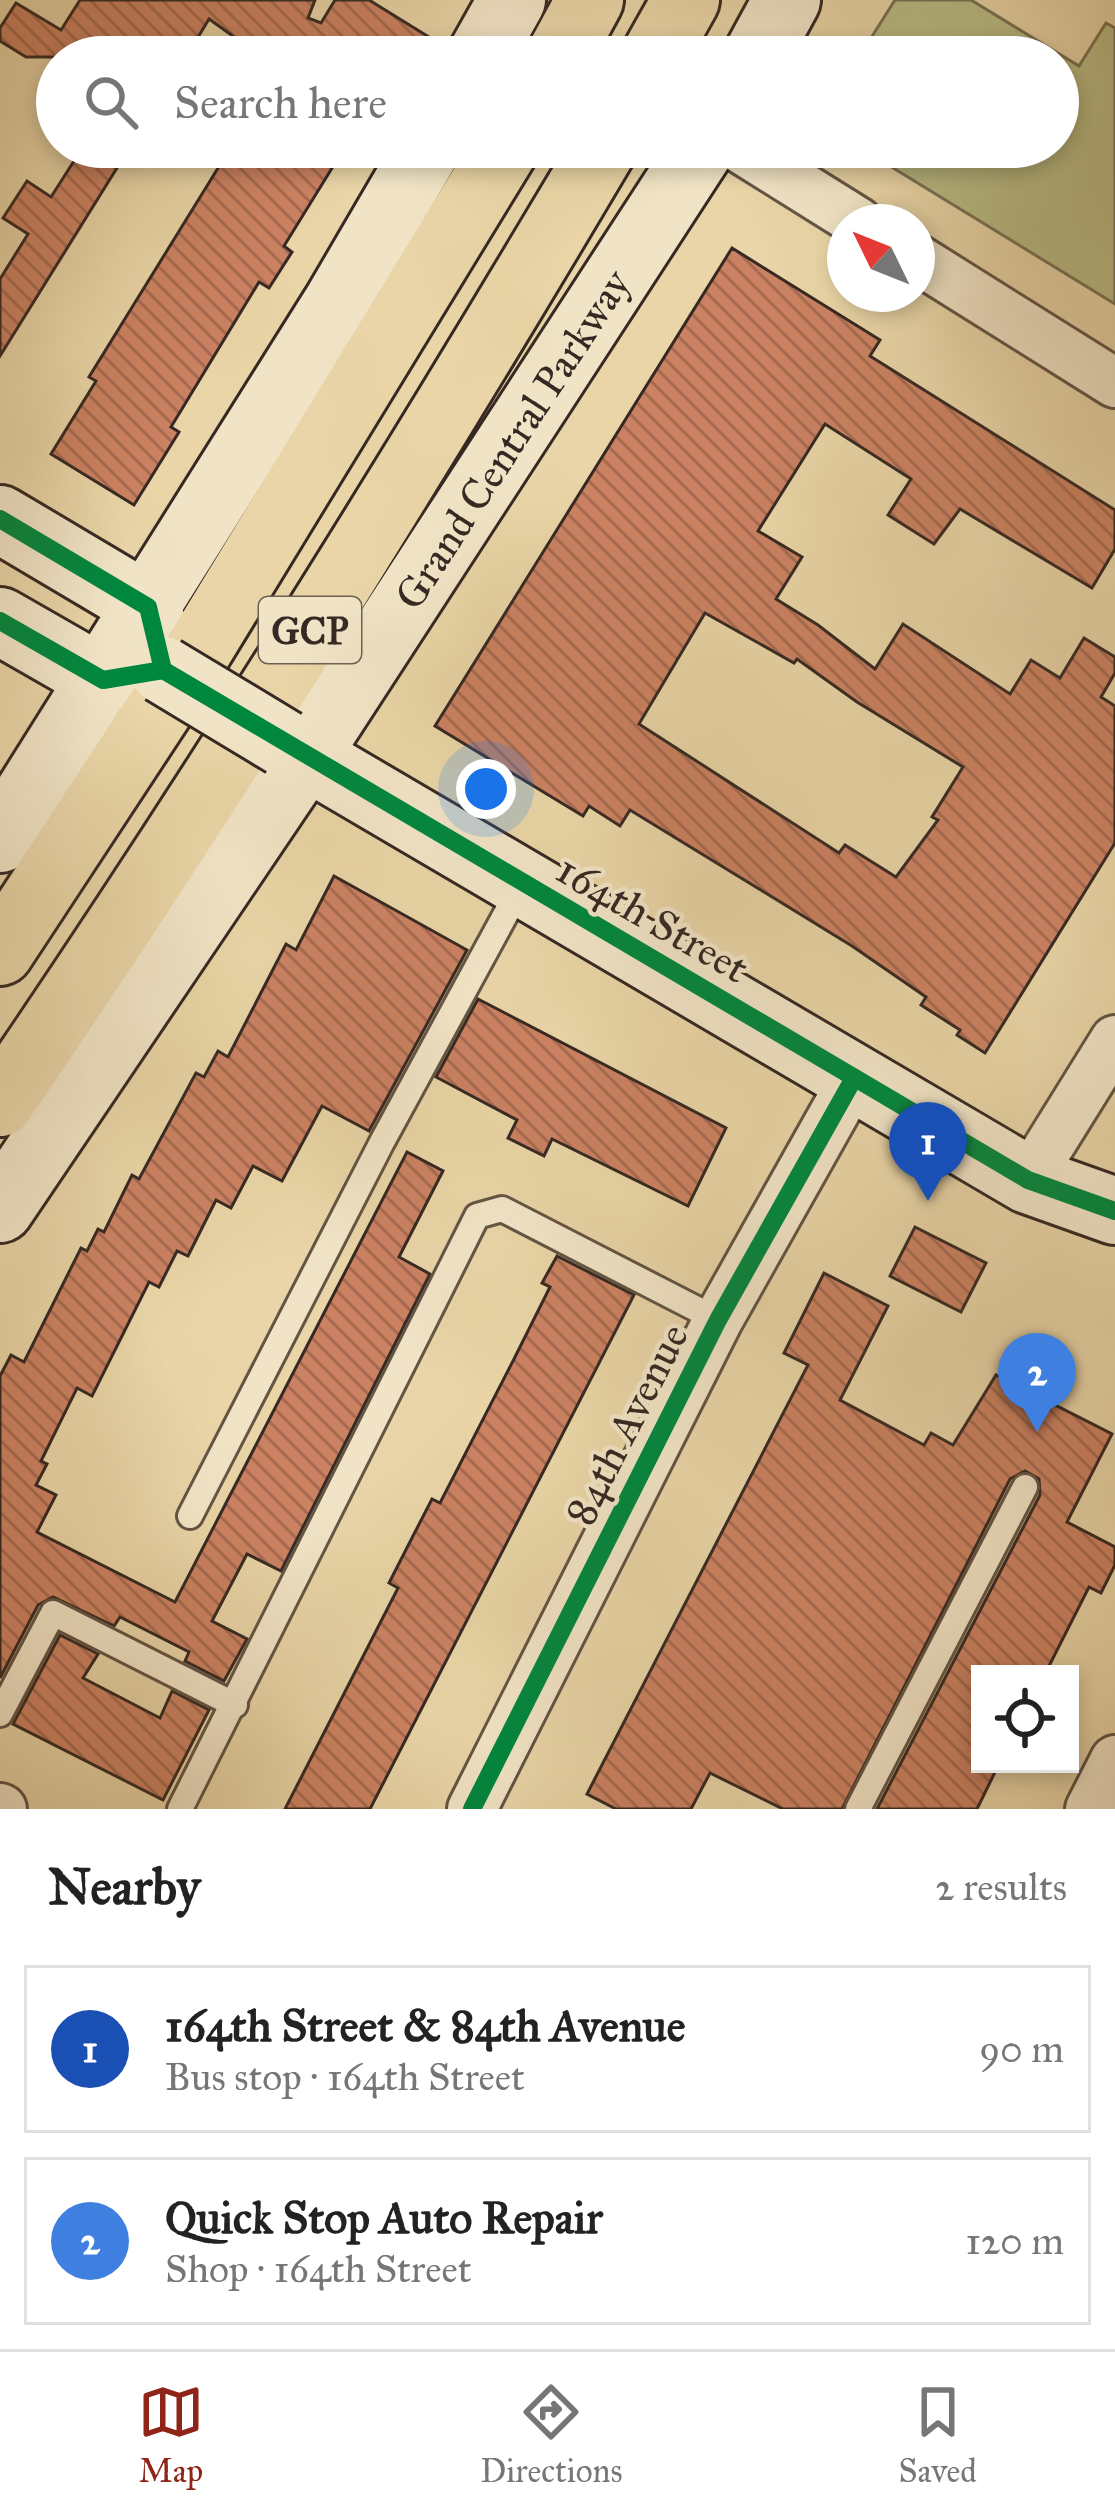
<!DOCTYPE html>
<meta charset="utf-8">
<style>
:root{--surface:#fff;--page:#f2f2f2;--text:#222;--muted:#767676;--line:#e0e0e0;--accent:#8f2418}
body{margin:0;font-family:"IM FELL Great Primer",serif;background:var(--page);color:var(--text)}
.controls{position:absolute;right:36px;bottom:36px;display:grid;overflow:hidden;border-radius:0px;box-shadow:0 6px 18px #0003}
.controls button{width:108px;height:108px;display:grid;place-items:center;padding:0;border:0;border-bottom:3px solid var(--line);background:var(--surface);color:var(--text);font:60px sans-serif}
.compass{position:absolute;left:827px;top:204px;width:108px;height:108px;border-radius:50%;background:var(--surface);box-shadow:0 6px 18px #0003;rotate:313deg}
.you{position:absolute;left:486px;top:789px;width:42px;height:42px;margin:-30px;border:9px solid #fff;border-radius:50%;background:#1a73e8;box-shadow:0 0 0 18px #1a73e833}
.badge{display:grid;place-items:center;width:78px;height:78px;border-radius:50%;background:var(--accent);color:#fff;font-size:39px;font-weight:700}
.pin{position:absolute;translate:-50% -99px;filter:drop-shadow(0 3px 6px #0008)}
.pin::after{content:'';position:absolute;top:63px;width:42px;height:36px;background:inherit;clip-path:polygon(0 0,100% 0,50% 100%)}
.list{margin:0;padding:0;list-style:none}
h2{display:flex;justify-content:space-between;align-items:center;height:156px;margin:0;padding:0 48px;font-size:51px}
h2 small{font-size:39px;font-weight:400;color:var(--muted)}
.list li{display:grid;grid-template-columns:78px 1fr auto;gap:36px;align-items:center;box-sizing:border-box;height:168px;margin:0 24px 24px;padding:0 24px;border:3px solid var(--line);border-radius:0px}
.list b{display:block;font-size:45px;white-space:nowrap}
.list p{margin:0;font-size:39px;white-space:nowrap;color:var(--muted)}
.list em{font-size:39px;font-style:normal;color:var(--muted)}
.icon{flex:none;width:66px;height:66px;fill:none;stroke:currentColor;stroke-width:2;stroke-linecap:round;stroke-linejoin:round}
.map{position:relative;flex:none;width:1115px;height:1809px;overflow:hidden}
.search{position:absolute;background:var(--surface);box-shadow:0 6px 18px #0003;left:36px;right:36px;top:36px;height:132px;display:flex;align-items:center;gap:30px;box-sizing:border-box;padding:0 42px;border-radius:66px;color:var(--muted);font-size:45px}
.sheet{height:540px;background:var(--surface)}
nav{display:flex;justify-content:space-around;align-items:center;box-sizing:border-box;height:168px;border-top:3px solid var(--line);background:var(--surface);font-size:33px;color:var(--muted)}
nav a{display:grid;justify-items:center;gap:6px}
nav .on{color:var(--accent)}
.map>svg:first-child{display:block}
</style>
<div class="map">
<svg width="1115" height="1809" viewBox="0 0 1115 1809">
<defs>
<pattern id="building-back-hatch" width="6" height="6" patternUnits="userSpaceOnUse" patternTransform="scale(3)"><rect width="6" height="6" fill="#cb8262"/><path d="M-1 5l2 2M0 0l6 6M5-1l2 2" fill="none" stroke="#a66a50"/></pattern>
</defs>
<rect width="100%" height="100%" fill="#e9d5a7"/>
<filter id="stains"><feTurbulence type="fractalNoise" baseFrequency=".00167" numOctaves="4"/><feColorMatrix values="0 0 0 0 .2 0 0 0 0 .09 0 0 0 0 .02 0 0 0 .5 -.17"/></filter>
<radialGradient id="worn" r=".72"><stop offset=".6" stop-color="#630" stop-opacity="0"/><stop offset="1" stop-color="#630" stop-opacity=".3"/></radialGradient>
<!-- pitch -->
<polygon fill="#b9bc85" stroke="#787254" stroke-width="3" points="895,0 971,0 1079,66 1106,23 1115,28 1115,304 859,147 1058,147 1058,57 859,57"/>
<!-- building -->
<g fill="url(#building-back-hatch)" stroke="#362923" stroke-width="3" fill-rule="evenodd">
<polygon points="80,0 315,0 308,18 321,23 335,0 369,0 445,47 443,57 262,57 209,19 186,57 26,57 0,41 0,28 16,3 61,30"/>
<polygon points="83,147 130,147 0,356 0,279 28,234 3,218 27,181 51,197"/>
<polygon points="231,147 345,147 284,246 292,252 269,288 259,282 171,427 179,432 134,505 51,454 96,381 89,377"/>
<path d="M732 248 880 340 870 356 1115 510V549L1092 588 960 509 934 544 888 515 911 479 825 424 758 531 802 557 776 599 818 625 875 669 903 624 1010 694 1031 660 1060 678 1084 638 1115 657V673L1101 697 1115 706V843L985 1053 957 1035 960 1030 921 1005 926 997 852 946 630 810 620 826 589 806 583 816 435 726ZM705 613 794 663 797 659 857 702 963 767 932 817 938 820 896 877 845 845 839 853 639 724Z"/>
<polygon points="334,876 467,950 369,1131 322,1106 282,1181 253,1166 231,1208 216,1200 188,1256 177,1251 159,1287 149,1282 92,1396 77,1388 41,1461 47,1464 36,1485 56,1495 37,1532 175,1602 407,1152 443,1171 399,1257 430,1274 281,1571 247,1554 212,1621 247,1639 224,1681 185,1661 189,1652 120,1617 114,1626 53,1597 38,1605 0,1678 0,1376 11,1355 24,1362 81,1248 87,1251 98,1229 104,1232 132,1175 139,1179 196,1073 204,1077 218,1051 228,1057 286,944 296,950"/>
<polygon points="478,999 726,1128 688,1206 552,1139 544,1156 508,1138 517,1120 436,1077"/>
<polygon points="915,1227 986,1263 961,1312 890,1276"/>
<polygon points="557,1256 634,1295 370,1809 285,1809 398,1588 389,1583 414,1534 432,1499 440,1503 514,1359 550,1287 542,1283"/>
<polygon points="824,1273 888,1306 840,1400 924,1445 931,1433 953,1445 996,1375 1112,1434 1067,1522 1115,1547 1115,1565 1101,1593 1089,1587 1045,1674 980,1674 980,1764 999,1764 977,1809 877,1809 1040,1495 1039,1479 1025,1471 1010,1479 842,1809 783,1809 710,1773 691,1809 616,1809 587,1794 808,1365 784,1353"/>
<polygon points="60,1635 98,1654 83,1678 160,1718 172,1691 209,1710 163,1800 13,1724"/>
</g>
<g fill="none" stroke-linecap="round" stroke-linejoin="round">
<defs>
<g id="lane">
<polyline points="190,1516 382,1142 521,886"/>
<polyline points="0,1714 53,1613 235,1705"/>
<polyline points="180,1809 477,1216 502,1209 718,1320"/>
<polyline points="858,1809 1025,1487"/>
</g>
<g id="street">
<polyline points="738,147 858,222"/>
<polyline points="917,259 1115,383"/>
<polyline points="1028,1180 1115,1040"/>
<polyline points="0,1808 2,1809"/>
<polyline points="472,1809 718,1320 854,1078"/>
<polyline points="1090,1809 1115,1760"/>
</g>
<g id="secondary">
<polyline points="480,57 512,0"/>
<polyline points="756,57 787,0"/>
<polyline points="0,519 148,607 163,670 103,680 0,621"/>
<polyline points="284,743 1028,1180 1115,1211"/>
<polyline points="0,839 338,301 428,147"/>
<polyline points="0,1209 306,756 702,147"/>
</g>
<g id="highway">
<polyline points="559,57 590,0"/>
<polyline points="654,57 686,0"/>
<polyline points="0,952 200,648 506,147"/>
<path d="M0 1103C213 792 412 471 604 147"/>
</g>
</defs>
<!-- lane casing -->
<use href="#lane" stroke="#635444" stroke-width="30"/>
<!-- street casing -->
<use href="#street" stroke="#635444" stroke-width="54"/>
<!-- secondary casing -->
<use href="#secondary" stroke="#362923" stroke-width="72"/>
<!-- highway casing -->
<use href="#highway" stroke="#362923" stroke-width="72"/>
<!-- lane -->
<use href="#lane" stroke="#f1e4c6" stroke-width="24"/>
<!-- street -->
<use href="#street" stroke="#f1e4c6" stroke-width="48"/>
<!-- secondary -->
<use href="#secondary" stroke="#f1e4c6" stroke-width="66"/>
<!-- highway -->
<use href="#highway" stroke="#e9d5a7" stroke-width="66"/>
<defs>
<polyline id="secondary-bridge" points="163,670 284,743"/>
</defs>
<!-- secondary-bridge casing -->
<use href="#secondary-bridge" stroke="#362923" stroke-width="72" stroke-linecap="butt"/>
<!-- secondary-bridge -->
<use href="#secondary-bridge" stroke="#f1e4c6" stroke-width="66"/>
<defs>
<g id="cycleway">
<polyline points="0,519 148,607 163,670"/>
<polyline points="0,621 103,680 163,670 1028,1180 1115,1211"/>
<polyline points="472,1809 718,1320 854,1078"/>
</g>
</defs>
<!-- cycleway casing -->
<use href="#cycleway" stroke="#f1e4c6" stroke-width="26"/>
<!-- cycleway -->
<use href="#cycleway" stroke="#00873e" stroke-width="18"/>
</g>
<g text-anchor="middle" stroke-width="9" stroke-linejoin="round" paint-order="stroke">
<!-- shield labels -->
<rect fill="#f1e4c6" stroke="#6e6154" stroke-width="3" x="259" y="597" width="102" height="66" rx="9"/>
<g font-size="39" font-weight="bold" fill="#362923">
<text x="310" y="644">GCP</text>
</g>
<!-- street labels -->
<g font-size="42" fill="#362923" stroke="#f1e4c6">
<text transform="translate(512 439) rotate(-57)" y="15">Grand Central Parkway</text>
<text transform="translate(653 918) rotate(30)" y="15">164th Street</text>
<text transform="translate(626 1424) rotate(-63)" y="15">84th Avenue</text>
</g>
</g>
<rect width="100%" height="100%" filter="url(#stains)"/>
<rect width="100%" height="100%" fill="url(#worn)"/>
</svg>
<div class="controls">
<button><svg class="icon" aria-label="locate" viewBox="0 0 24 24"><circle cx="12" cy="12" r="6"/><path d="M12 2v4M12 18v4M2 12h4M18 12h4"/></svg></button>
</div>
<svg class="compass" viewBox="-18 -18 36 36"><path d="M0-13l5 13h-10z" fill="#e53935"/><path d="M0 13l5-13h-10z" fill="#767676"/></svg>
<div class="you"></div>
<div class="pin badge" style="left:928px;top:1201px;background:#1a4fb4">1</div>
<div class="pin badge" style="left:1037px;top:1432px;background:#3f7fe0">2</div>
<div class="search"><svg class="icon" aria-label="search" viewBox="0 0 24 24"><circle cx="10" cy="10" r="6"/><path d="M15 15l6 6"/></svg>Search here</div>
</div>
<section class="sheet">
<h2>Nearby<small>2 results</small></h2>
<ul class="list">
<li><span class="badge" style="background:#1a4fb4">1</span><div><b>164th Street &amp; 84th Avenue</b><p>Bus stop · 164th Street</p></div><em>90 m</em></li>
<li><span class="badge" style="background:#3f7fe0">2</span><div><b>Quick Stop Auto Repair</b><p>Shop · 164th Street</p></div><em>120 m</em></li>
</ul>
</section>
<nav>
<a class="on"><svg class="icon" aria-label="map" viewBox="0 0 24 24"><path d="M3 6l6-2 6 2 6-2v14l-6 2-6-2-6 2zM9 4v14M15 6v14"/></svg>Map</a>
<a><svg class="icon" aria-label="directions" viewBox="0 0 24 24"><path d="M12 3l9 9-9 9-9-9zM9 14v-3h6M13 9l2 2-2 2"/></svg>Directions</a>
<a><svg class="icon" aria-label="saved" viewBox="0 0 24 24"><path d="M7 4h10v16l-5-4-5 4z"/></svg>Saved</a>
</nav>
